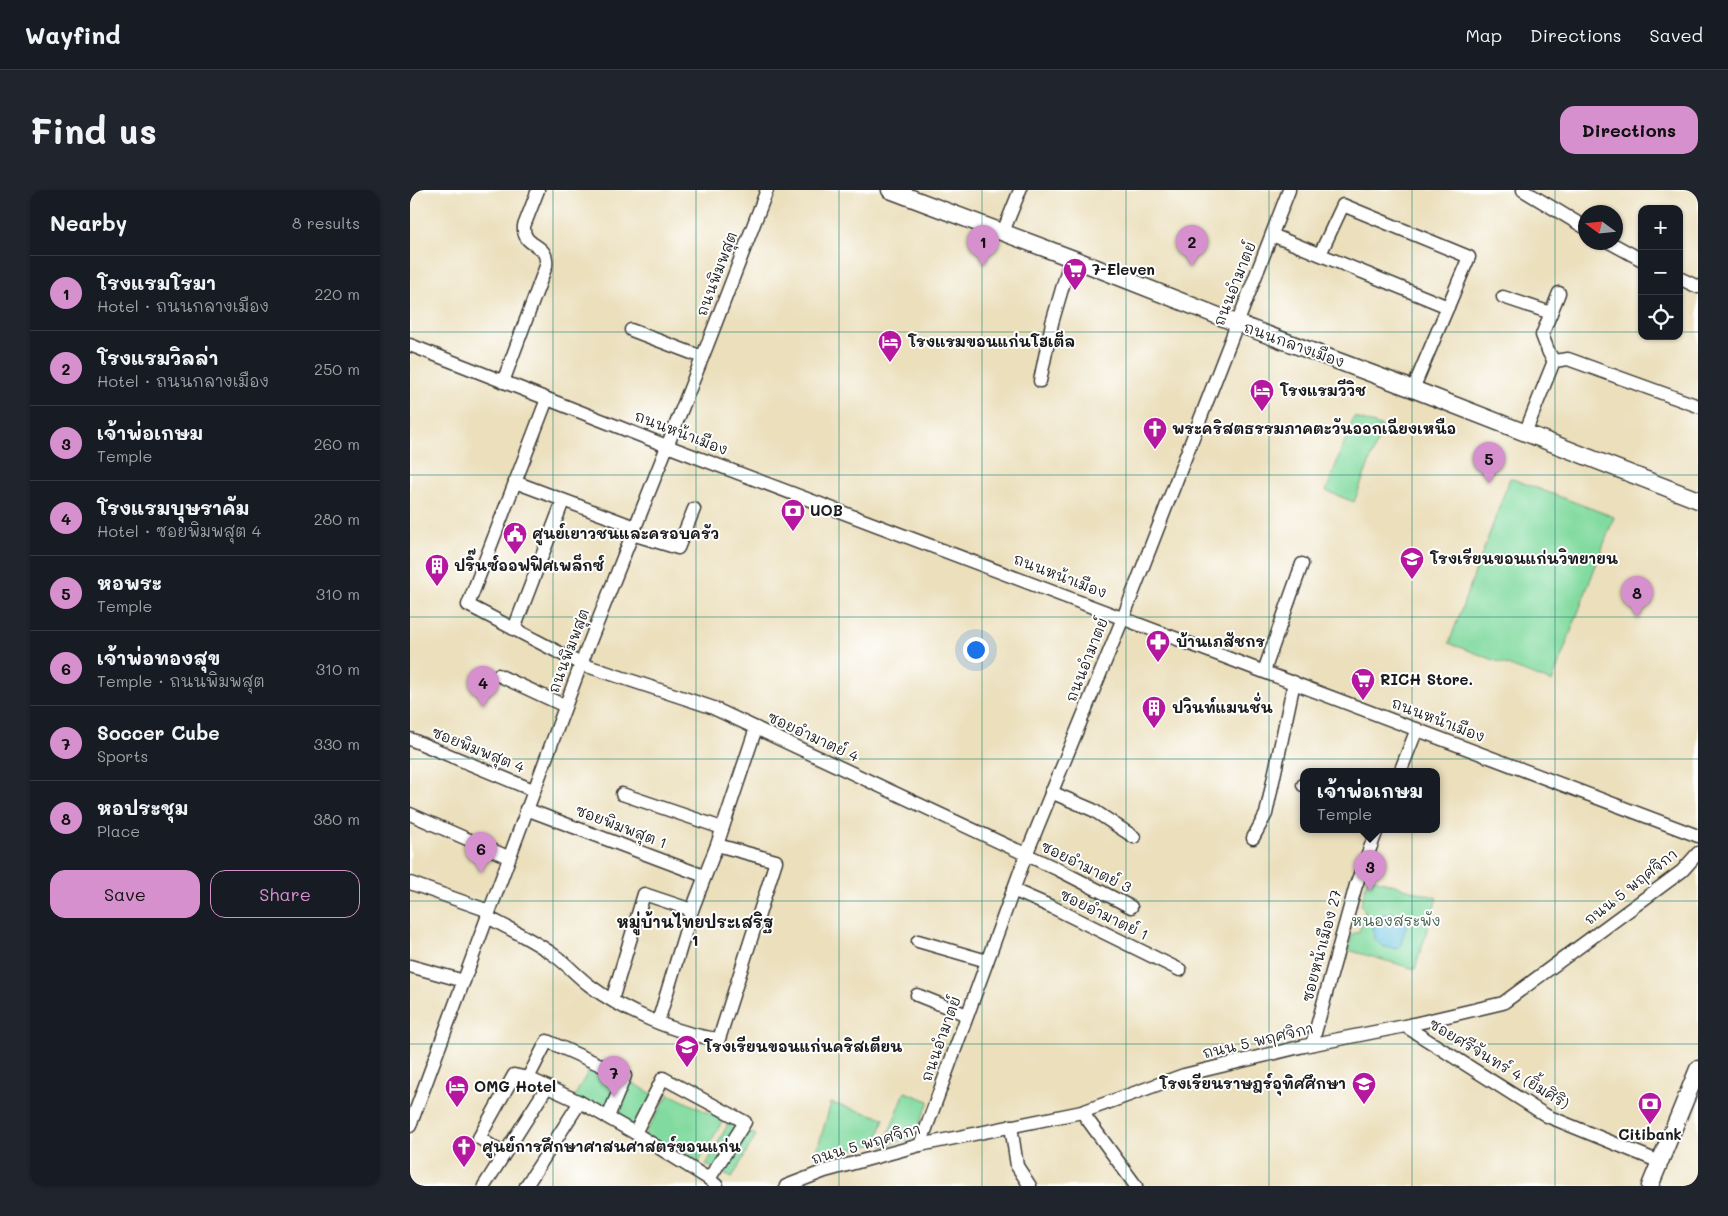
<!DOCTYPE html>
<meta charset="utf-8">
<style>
:root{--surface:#171b24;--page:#20242c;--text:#f1f3f6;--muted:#9ea1a6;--line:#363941;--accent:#d690ce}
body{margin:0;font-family:Mali,"Playpen Sans Thai",sans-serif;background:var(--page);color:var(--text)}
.controls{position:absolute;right:15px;top:15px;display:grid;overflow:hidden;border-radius:10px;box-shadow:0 1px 4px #0004}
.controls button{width:45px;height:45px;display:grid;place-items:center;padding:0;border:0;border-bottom:1px solid var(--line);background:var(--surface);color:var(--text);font:25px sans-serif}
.compass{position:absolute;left:1168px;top:15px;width:45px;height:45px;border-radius:50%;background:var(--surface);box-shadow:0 1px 4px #0004;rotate:285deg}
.you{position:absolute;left:565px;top:459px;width:18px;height:18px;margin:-12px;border:4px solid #fff;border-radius:50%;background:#1a73e8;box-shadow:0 0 0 8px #1a73e833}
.badge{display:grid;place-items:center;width:32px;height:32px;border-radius:50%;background:var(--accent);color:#111;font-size:16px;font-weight:700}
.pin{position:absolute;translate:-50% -41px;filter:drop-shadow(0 1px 2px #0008)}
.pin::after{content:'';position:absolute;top:26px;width:18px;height:15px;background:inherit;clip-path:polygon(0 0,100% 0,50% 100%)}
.popup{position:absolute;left:890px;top:578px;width:140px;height:65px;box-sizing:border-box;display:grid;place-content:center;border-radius:10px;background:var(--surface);filter:drop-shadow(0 1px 4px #0005);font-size:16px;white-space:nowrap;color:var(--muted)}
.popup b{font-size:19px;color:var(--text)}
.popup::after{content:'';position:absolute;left:50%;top:100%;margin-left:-10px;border:10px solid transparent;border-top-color:var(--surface)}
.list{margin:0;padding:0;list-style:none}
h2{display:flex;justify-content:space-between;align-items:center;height:65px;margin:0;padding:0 20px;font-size:21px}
h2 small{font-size:16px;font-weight:400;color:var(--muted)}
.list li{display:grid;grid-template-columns:32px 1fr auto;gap:15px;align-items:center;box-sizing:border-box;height:75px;padding:0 20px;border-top:1px solid var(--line)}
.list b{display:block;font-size:19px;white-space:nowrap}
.list p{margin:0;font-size:16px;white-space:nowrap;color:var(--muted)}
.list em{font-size:16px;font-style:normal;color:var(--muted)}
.actions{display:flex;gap:10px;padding:15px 20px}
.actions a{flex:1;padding:11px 0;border:1px solid var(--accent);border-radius:15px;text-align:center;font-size:18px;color:var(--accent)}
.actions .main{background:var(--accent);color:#111}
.icon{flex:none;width:28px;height:28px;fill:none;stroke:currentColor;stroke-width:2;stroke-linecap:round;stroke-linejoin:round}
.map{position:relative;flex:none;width:1288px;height:996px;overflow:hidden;border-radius:15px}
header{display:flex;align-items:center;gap:30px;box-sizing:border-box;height:70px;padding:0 25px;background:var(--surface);border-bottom:1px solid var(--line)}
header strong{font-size:24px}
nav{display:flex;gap:28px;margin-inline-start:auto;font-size:18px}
.intro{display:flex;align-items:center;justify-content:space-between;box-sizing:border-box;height:120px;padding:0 30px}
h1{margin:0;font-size:35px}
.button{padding:12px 22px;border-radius:15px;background:var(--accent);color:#111;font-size:18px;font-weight:700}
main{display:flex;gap:30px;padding:0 30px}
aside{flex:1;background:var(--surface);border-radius:15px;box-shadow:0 1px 4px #0004}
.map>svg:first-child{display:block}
</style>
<header>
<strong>Wayfind</strong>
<nav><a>Map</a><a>Directions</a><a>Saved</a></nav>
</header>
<div class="intro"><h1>Find us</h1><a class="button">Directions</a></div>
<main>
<aside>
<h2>Nearby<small>8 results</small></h2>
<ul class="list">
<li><span class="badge">1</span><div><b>โรงแรมโรมา</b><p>Hotel · ถนนกลางเมือง</p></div><em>220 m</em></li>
<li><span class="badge">2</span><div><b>โรงแรมวิลล่า</b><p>Hotel · ถนนกลางเมือง</p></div><em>250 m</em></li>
<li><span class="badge">3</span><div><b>เจ้าพ่อเกษม</b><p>Temple</p></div><em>260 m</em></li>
<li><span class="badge">4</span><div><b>โรงแรมบุษราคัม</b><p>Hotel · ซอยพิมพสุต 4</p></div><em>280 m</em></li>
<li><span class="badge">5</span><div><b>หอพระ</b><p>Temple</p></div><em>310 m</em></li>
<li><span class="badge">6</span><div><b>เจ้าพ่อทองสุข</b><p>Temple · ถนนพิมพสุต</p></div><em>310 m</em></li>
<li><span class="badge">7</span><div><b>Soccer Cube</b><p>Sports</p></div><em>330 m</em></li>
<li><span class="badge">8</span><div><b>หอประชุม</b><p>Place</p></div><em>380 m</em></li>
</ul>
<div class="actions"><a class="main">Save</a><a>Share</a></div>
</aside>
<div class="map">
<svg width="1288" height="996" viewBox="0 0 1288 996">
<rect width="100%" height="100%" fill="#fff"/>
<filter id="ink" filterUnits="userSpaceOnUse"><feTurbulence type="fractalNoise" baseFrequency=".02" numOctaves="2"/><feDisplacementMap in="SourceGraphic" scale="10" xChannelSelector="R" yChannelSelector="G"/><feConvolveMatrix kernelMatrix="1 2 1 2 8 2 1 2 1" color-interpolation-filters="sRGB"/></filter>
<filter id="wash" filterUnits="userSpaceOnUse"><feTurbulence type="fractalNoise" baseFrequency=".0096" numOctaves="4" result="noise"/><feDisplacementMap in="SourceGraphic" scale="20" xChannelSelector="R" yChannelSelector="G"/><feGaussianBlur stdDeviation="1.12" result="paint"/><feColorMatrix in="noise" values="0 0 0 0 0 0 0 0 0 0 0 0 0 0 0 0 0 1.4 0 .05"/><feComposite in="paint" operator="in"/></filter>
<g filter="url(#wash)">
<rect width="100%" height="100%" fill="#ebdfbc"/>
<!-- green -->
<g fill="#81da9f" stroke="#4e7b5e">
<polygon points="944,227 973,237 944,312 916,301"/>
<polygon points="1100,288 1204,327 1142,492 1039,453"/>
<polygon points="958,687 1027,708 1005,779 938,760 942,744 949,742 955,720 951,715"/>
<polygon points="184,871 246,906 224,943 163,909"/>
<polygon points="495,902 519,911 504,947 473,957"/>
<polygon points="259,904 313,930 288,974 234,945"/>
<polygon points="421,913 474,928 466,954 405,967"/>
<polygon points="319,932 346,945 322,988 296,975"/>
</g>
<!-- water -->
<polygon fill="#5cbdda" stroke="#3c6c7b" points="981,722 999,729 989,759 974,757 964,749 963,737 968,725"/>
</g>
<g filter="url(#ink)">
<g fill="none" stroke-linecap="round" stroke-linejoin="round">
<defs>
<g id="minor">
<polyline points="1113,0 1176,38"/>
<polyline points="593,42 610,0"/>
<polyline points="862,45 1038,117"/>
<polyline points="1199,52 1232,70"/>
<polyline points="910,64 933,15 1059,67 1003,199"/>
<polyline points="1269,88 1288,97"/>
<polyline points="1093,107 1141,123"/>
<polyline points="221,140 292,167"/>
<polyline points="0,155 257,256 1288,646"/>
<polyline points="1144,171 1139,163 1132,145 1149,103"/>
<polyline points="630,191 642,133 661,68"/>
<path d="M93 192 136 76C139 51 112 59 114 36L128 0"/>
<polyline points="137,209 58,415 171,474 301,517 647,679 721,717"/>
<polyline points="1115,243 1144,171 1158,169 1288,216"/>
<polyline points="105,292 225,337"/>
<polyline points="222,344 268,358 284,319"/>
<polyline points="104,439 153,311"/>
<polyline points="854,481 892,374"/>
<polyline points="88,485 155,516"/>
<polyline points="0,549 123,600"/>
<polyline points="990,582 1007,539"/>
<polyline points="893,595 894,595"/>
<polyline points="641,602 683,620 724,647"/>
<polyline points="212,604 312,638"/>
<polyline points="116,619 294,686"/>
<polyline points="0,624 98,667"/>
<polyline points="843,648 856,624 884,492"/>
<polyline points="0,693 79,721"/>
<polyline points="603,700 642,717 770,780"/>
<path d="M77 727C100 739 123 750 144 765 157 774 167 786 179 795 211 820 269 845 309 849L366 671 307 655"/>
<polyline points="508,751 577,771"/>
<polyline points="0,776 54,791"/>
<polyline points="507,805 557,825"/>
<polyline points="202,810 234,704 282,720"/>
<polyline points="248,832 282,720 307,655 346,538"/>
<polyline points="995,836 1137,926 1250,972"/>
<polyline points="902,854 946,695 967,640"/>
<polyline points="118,888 137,851 215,886 198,927"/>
<polyline points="672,922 726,996"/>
<polyline points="0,936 171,474 298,153 357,0"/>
<polyline points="601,936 607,976 620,996"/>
<polyline points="225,943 299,989"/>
<polyline points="510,955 616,665 713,428 879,0"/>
<polyline points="93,963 69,948 104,885 118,888 170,912 225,943 253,888 335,932 299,989 307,996"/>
<polyline points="74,996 137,897"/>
<polyline points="116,996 170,912"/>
<polyline points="376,996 415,981 510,955 672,922 774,885 894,856 995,836 1093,813 1272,681 1288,663"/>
</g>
<g id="major">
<polyline points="480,0 661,68 826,133 1003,199 1288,310"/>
<polyline points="1240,996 1288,879"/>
</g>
</defs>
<!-- minor casing -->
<use href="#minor" stroke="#3b3934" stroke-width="15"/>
<!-- major casing -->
<use href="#major" stroke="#3b3934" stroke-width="19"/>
<!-- minor -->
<use href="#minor" stroke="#fff" stroke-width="12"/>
<!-- major -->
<use href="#major" stroke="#fff" stroke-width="16"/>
</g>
</g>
<!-- grid -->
<path fill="none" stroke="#0f766e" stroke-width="1" stroke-opacity="0.55" d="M143 0V996M286 0V996M429 0V996M572 0V996M716 0V996M859 0V996M1002 0V996M1145 0V996M0 142H1232M1269 142H1288M0 285H1288M0 427H1288M0 569H1288M0 711H1288M0 854H1288"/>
<!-- icons -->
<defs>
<symbol id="supermarket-pin" viewBox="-11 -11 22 30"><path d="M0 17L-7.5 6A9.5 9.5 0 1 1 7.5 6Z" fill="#b5179e" stroke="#fff"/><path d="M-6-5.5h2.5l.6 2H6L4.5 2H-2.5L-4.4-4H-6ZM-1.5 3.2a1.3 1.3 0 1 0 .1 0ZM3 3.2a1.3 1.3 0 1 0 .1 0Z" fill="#fff"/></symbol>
<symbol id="hotel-pin" viewBox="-11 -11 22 30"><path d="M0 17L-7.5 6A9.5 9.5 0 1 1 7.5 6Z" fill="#b5179e" stroke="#fff"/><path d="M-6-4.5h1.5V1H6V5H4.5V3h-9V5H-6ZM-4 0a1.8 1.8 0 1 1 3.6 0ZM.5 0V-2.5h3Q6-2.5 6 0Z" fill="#fff"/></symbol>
<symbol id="church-pin" viewBox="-11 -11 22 30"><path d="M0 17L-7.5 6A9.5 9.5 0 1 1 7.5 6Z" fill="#b5179e" stroke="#fff"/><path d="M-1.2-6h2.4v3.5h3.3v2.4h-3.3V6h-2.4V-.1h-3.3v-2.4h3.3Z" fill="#fff"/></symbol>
<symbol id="bank-pin" viewBox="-11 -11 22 30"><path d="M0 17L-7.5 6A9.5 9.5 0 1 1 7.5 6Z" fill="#b5179e" stroke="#fff"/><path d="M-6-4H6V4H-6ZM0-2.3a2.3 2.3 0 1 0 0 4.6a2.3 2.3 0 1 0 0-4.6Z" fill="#fff"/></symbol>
<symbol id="civic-pin" viewBox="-11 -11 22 30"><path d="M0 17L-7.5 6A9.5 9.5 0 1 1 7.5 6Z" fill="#b5179e" stroke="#fff"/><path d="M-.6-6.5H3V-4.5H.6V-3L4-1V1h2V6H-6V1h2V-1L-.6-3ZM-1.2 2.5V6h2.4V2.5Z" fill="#fff"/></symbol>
<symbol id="school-pin" viewBox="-11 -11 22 30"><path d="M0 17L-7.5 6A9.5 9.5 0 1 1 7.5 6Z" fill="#b5179e" stroke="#fff"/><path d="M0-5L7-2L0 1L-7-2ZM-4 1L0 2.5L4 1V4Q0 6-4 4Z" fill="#fff"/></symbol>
<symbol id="building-pin" viewBox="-11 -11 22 30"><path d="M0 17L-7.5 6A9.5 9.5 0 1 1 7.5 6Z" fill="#b5179e" stroke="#fff"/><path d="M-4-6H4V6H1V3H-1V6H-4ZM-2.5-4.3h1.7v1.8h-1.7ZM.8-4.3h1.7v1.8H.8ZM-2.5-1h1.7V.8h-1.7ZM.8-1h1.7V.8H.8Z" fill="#fff"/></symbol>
<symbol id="pharmacy-pin" viewBox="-11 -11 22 30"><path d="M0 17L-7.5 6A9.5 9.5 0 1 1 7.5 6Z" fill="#b5179e" stroke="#fff"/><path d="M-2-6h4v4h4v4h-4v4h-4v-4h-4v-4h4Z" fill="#fff"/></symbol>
</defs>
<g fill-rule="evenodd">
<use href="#supermarket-pin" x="651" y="66" width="28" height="38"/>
<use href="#hotel-pin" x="466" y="138" width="28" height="38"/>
<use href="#hotel-pin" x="838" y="187" width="28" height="38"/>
<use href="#church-pin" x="731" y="225" width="28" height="38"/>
<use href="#bank-pin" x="369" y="307" width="28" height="38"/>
<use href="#civic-pin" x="91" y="330" width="28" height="38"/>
<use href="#school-pin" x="988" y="355" width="28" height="38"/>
<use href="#building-pin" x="13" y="362" width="28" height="38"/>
<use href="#pharmacy-pin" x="734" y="438" width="28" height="38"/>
<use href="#supermarket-pin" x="939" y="476" width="28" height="38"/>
<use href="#building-pin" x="730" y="504" width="28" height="38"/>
<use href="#school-pin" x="263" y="843" width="28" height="38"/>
<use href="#school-pin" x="940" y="880" width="28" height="38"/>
<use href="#hotel-pin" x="33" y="883" width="28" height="38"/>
<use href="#bank-pin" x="1226" y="900" width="28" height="38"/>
<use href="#church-pin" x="40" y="943" width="28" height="38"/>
</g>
<g text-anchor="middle" stroke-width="4" stroke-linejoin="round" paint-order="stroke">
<!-- poi labels -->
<g font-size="15" font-weight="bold" fill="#1c1c1c" stroke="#fff" text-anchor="start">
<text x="682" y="85">7-Eleven</text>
<text x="498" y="157">โรงแรมขอนแก่นโฮเต็ล</text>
<text x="870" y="206">โรงแรมวีวิช</text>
<text x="762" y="244">พระคริสตธรรมภาคตะวันออกเฉียงเหนือ</text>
<text x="400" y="326">UOB</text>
<text x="122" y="349">ศูนย์เยาวชนและครอบครัว</text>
<text x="1020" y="374">โรงเรียนขอนแก่นวิทยายน</text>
<text x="44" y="381">ปริ๊นซ์ออฟฟิศเพล็กซ์</text>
<text x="766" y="457">บ้านเภสัชกร</text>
<text x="970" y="495">RICH Store.</text>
<text x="762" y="523">ปวินท์แมนชั่น</text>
<text x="294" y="862">โรงเรียนขอนแก่นคริสเตียน</text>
<text x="936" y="899" text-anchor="end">โรงเรียนราษฎร์อุทิศศึกษา</text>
<text x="64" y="902">OMG Hotel</text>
<text x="1240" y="950" text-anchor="middle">Citibank</text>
<text x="72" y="962">ศูนย์การศึกษาศาสนศาสตร์ขอนแก่น</text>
</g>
<!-- street labels -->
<g font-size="15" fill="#1c1c1c" stroke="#fff">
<text transform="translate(307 84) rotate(-69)" y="5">ถนนพิมพสุต</text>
<text transform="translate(825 94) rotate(-68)" y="5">ถนนอำมาตย์</text>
<text transform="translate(884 155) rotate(20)" y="5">ถนนกลางเมือง</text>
<text transform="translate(271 243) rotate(21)" y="5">ถนนหน้าเมือง</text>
<text transform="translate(650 386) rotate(21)" y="5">ถนนหน้าเมือง</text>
<text transform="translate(159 461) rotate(-69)" y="5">ถนนพิมพสุต</text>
<text transform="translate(677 470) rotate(-68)" y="5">ถนนอำมาตย์</text>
<text transform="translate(1028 530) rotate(21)" y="5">ถนนหน้าเมือง</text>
<text transform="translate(403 547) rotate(25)" y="5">ซอยอำมาตย์ 4</text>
<text transform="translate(68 560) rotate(22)" y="5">ซอยพิมพสุต 4</text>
<text transform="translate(211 637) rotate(21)" y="5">ซอยพิมพสุต 1</text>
<text transform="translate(676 677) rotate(26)" y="5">ซอยอำมาตย์ 3</text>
<text transform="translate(1221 697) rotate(-38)" y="5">ถนน 5 พฤศจิกา</text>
<text transform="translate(694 725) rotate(26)" y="5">ซอยอำมาตย์ 1</text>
<text transform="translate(912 756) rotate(-75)" y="5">ซอยหน้าเมือง 27</text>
<text transform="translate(531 849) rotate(-70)" y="5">ถนนอำมาตย์</text>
<text transform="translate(848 851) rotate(-13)" y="5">ถนน 5 พฤศจิกา</text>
<text transform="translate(1089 874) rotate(31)" y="5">ซอยศรีจันทร์ 4 (ยิ้มศิริ)</text>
<text transform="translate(456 954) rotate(-16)" y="5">ถนน 5 พฤศจิกา</text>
</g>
<!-- park labels -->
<g font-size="15" fill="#3f5e4a" stroke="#fff">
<text x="986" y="736">หนองสระพัง</text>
</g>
<!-- neighbourhood labels -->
<g font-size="16" font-weight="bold" fill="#1c1c1c" stroke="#fff">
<text x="285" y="738">หมู่บ้านไทยประเสริฐ<tspan x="285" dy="18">1</tspan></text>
</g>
</g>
</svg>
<div class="controls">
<button>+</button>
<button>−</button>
<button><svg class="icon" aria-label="locate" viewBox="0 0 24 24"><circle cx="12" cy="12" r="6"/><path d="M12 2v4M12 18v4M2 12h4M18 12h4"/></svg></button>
</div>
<svg class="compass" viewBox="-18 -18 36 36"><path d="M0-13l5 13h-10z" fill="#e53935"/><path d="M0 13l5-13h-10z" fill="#9ea1a6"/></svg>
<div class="you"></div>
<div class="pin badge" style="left:573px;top:76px">1</div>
<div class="pin badge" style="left:782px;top:76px">2</div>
<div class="pin badge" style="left:960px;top:701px">3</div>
<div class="popup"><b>เจ้าพ่อเกษม</b>Temple</div>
<div class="pin badge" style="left:73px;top:517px">4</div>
<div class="pin badge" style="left:1079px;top:293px">5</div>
<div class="pin badge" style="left:71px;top:683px">6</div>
<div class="pin badge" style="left:204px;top:907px">7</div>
<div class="pin badge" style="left:1227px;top:427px">8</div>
</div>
</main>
